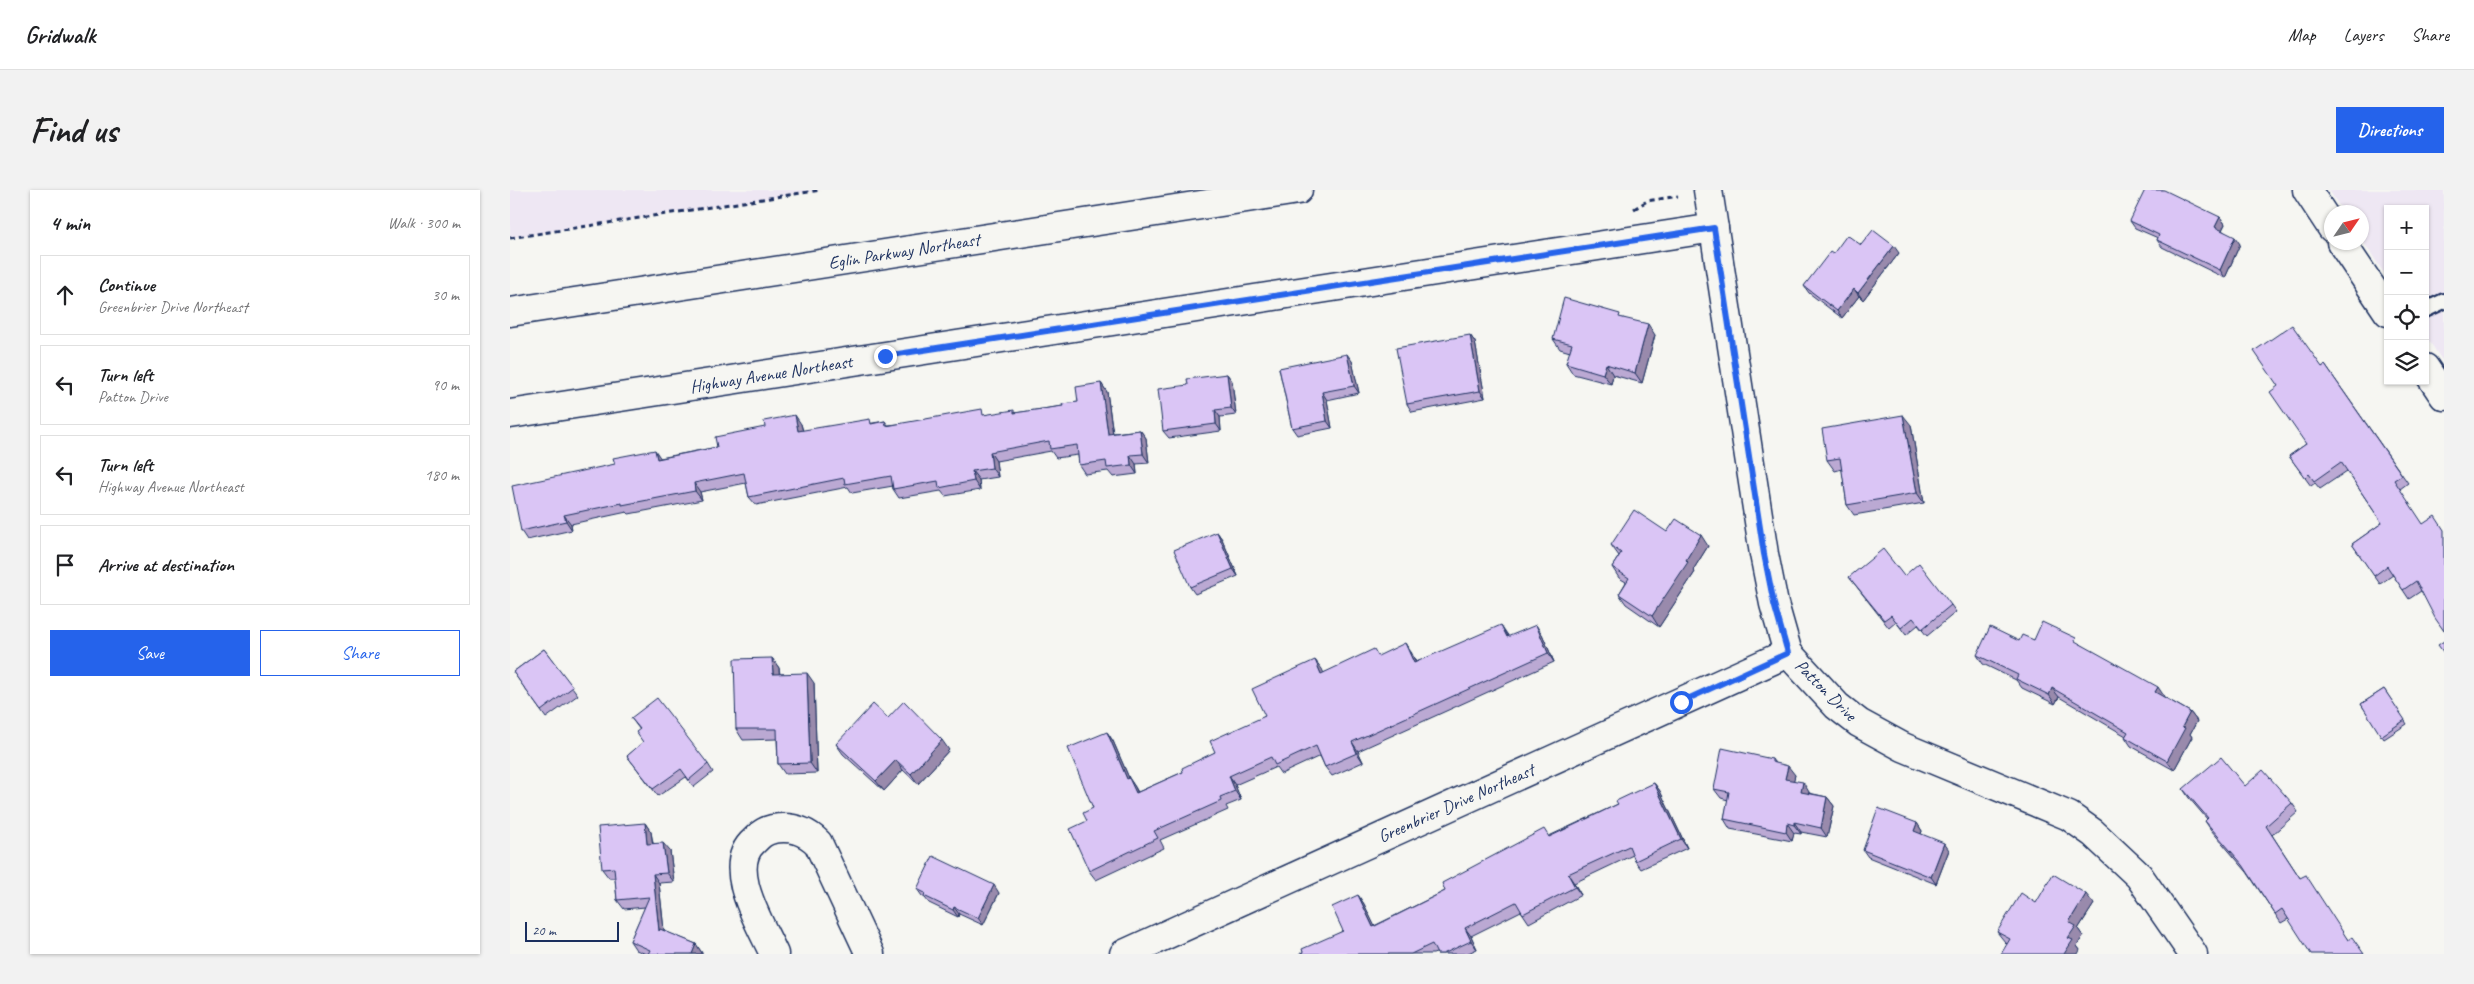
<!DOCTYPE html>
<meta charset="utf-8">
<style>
:root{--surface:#fff;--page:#f2f2f2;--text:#202124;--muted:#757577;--line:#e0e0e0;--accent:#2563eb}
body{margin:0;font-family:Caveat,sans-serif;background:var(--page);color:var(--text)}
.controls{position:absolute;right:15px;top:15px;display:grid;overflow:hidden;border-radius:0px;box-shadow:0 1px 4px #0004}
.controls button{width:45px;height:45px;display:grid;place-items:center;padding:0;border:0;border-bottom:1px solid var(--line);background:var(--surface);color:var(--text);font:25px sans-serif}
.compass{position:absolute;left:1814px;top:15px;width:45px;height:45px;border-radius:50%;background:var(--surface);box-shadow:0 1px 4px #0004;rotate:55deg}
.scale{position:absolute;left:15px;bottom:12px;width:94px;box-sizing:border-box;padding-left:5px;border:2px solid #1b2f5e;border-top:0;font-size:14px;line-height:18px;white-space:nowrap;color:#1b2f5e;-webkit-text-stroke:4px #f6f6f2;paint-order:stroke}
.stop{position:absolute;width:15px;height:15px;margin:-11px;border:4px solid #2563eb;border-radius:50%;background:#fff}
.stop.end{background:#2563eb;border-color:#fff;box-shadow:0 1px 5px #0008}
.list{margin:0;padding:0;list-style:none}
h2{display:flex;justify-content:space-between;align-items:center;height:65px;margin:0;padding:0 20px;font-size:21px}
h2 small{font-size:16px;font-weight:400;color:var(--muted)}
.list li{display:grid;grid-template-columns:32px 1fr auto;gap:15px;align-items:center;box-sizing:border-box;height:80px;margin:0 10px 10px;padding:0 10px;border:1px solid var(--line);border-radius:0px}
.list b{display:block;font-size:19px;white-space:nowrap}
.list p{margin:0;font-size:16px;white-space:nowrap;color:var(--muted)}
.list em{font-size:16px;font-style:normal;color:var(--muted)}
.actions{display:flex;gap:10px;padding:15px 20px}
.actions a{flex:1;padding:11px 0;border:1px solid var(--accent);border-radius:0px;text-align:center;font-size:18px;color:var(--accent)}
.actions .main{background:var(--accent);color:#fff}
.icon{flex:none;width:28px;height:28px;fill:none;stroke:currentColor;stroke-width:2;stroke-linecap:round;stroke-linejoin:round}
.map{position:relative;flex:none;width:1934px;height:764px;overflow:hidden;border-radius:0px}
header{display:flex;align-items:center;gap:30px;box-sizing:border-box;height:70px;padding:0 25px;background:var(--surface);border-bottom:1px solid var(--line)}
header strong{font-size:24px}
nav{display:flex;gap:28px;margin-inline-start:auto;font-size:18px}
.intro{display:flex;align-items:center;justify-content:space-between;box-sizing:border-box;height:120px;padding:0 30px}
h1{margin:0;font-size:35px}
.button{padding:12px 22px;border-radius:0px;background:var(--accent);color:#fff;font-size:18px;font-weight:700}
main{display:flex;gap:30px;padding:0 30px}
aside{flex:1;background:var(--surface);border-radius:0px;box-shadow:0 1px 4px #0004}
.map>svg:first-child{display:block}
</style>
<header>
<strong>Gridwalk</strong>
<nav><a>Map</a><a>Layers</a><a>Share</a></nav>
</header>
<div class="intro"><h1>Find us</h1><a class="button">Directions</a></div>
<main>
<aside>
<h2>4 min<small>Walk · 300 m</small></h2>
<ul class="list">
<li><svg class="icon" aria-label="ahead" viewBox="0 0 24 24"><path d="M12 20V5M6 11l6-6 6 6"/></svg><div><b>Continue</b><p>Greenbrier Drive Northeast</p></div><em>30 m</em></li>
<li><svg class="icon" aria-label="left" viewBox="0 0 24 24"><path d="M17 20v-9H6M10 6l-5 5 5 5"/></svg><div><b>Turn left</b><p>Patton Drive</p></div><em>90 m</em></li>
<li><svg class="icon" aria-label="left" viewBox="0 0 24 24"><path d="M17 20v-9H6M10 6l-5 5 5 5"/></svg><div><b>Turn left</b><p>Highway Avenue Northeast</p></div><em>180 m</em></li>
<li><svg class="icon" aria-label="arrive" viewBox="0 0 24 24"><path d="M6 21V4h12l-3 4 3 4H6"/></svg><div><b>Arrive at destination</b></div></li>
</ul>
<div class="actions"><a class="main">Save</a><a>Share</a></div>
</aside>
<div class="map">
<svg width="1934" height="764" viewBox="0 0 1934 764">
<rect width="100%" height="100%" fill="#f6f6f2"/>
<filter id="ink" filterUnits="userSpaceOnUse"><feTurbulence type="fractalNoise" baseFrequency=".02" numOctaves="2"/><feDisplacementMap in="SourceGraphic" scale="10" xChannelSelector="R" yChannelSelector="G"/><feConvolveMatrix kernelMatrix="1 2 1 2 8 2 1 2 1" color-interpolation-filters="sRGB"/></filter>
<g filter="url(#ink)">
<!-- built -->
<g fill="#eee7f3">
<polygon points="0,0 312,0 0,48"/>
<polygon points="1819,0 1934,0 1934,173 1915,145 1915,19 1878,19 1878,89 1852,50 1852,22 1833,22"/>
</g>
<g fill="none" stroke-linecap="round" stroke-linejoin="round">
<defs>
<polyline id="lane" points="1915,120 1934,111"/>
<g id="street">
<polyline points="1198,0 1254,364 1264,414 1278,463 1327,516 1349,533 1393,557 1559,626 1583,643 1629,686 1683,764"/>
<polyline points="1797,0 1822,38"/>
<polyline points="1831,52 1878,122"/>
<polyline points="1915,178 1934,206"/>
<polyline points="0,224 1204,38"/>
<path d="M264 764C251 735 214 677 244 651 250 645 254 641 263 639 281 636 295 640 308 653L360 764"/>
<polyline points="614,764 1278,463"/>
</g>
<polyline id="highway" points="0,122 788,0"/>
</defs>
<!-- lane casing -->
<use href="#lane" stroke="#1b2f5e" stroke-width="18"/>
<!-- street casing -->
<use href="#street" stroke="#1b2f5e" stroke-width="31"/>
<!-- highway casing -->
<use href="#highway" stroke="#1b2f5e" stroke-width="31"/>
<!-- path -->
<g stroke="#1b2f5e" stroke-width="3" stroke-dasharray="5 4" stroke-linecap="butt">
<polyline points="1124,19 1137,11 1168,6"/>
<polyline points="0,48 311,0"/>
</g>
<!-- lane -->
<use href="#lane" stroke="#f6f6f2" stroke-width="14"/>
<!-- street -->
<use href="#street" stroke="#f6f6f2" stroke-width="28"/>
<!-- highway -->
<use href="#highway" stroke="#f6f6f2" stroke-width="28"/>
</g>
<!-- wall -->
<g fill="#bba9d3" stroke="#1b2f5e">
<polygon points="1710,27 1715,34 1712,40 1730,54 1715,88 1652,57 1647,50 1648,48 1625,38 1620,31"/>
<polygon points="1351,55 1389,63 1353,110 1349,106 1332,128 1299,103 1294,96 1323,64"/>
<polygon points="1113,128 1145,145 1132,193 1103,185 1101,194 1063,184 1056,173 1060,162 1050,159 1043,149"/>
<polygon points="960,145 965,152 975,208 902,222 897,214"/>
<polygon points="842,171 849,203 817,210 822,238 787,245 782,238 769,178"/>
<polygon points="1815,175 1898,293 1890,299 1911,401 1899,409 1883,385 1870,394 1842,354 1872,333 1837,281 1810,299 1805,293 1801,296 1779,266 1796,254 1812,177"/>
<polygon points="717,184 722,191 726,225 710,227 711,241 659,248 653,241 678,195"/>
<polygon points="591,193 597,202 603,243 630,240 636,248 639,273 626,274 627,284 603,287 598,281 575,284 569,275 568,265 546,268 541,261 486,271 488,287 469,290 470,300 435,306 431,301 389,308 383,299 383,296 342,303 338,297 246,315 239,307 236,293 190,302 192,310 119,324 117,322 61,334 62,340 17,350 11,341 150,268 207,257 291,234 293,241 363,233 375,231 378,235 476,225 505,223 553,216 568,212"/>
<polygon points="1401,235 1414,313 1344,325 1337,315 1332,279 1325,281 1317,270"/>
<polygon points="707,342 712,349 728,386 685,404 680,397"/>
<polygon points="1157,342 1198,356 1183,380 1185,382 1149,437 1116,414 1109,404 1116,392 1109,388 1102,377 1109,366 1101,355"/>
<polygon points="1394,386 1441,415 1446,422 1417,446 1408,435 1396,445 1386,432 1379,438 1339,387"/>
<polygon points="997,444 999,447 1032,444 1044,472 848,561 853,572 822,586 815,577 810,566 771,584 766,577 725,595 731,610 716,616 718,620 650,650 654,658 586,690 579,681 577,631 583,618 597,542 603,551 619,588 625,597 628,602 673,582 705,562 755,526 805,470 813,483 869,466 901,462 906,472"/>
<polygon points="1524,450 1570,454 1654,507 1680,522 1687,531 1680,544 1682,547 1664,580 1621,556 1615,547 1616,546 1549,507 1545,514 1512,498 1506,490 1473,474 1467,465 1509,451"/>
<polygon points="34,459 68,505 36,528 3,482"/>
<polygon points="262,468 269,478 270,484 304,493 307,583 275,584 268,574 267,549 233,550 226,539"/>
<polygon points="1874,499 1897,534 1874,549 1851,514"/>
<polygon points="121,528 198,574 203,582 184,597 176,587 148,606 117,566 133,553 130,540"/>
<polygon points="378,528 439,560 408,594 393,580 374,601 333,564 326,554"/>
<polygon points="1262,569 1264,572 1285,585 1283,591 1299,602 1299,603 1317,607 1324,616 1317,647 1291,642 1291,644 1284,643 1282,651 1220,639 1214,629 1218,610 1211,608 1204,599"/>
<polygon points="1144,593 1150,601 1177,658 1131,679 1125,671 1123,665 1064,693 1071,705 1019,733 1011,721 961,746 967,759 956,764 927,764 926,763 923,764 789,764 833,741 848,705 854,714 864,736 935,701 1039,646 1108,614"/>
<polygon points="1735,596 1782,613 1788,622 1762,645 1790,688 1838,750 1854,764 1778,729 1771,733 1737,682 1701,640 1695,631 1697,629 1679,608 1673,599"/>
<polygon points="135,633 141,642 143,653 160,661 164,692 149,693 154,741 186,754 192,763 192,764 136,764 126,760 120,751 135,717 114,719 107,710 105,688 99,688 92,679"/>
<polygon points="1407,633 1412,641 1411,644 1439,660 1426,694 1358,667 1353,660"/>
<polygon points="407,699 489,703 473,735 449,724 448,727 419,713 415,708 412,706"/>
<polygon points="1526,713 1584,714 1568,739 1573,746 1567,756 1570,760 1497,754 1495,752 1487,742"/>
</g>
<!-- shaded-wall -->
<g fill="#998aac" stroke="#1b2f5e">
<polygon points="1710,27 1715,34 1710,44 1705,37"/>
<polygon points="1725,47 1730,54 1715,88 1710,80"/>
<polygon points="1384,56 1389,63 1353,110 1348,103"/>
<polygon points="1344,99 1349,106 1332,128 1327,121"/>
<polygon points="1138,134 1145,145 1132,193 1125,183"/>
<polygon points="960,145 965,152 975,208 970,201"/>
<polygon points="837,164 842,171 849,203 844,196"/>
<polygon points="1096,174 1103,185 1101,194 1093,184"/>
<polygon points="717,184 722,191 726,225 721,218"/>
<polygon points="591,193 597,202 604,252 598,244"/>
<polygon points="812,202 817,210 822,238 817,231"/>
<polygon points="705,220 710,227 711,241 706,234"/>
<polygon points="285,225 291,234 295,250 288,241"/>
<polygon points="1393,225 1401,235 1414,313 1407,303"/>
<polygon points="630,240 636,248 639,273 633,264"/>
<polygon points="145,260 151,269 147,269"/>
<polygon points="480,262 486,271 488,287 482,278"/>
<polygon points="620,265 626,274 627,284 621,275"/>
<polygon points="462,281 469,290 470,300 464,291"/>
<polygon points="184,293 190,302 192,310 185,301"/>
<polygon points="54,325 61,334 62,340 56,331"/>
<polygon points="707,342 712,349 728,386 723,379"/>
<polygon points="1191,345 1198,356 1183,380 1185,382 1149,437 1142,426"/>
<polygon points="991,435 997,444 1003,457 997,447"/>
<polygon points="1026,435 1032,444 1044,472 1038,463"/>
<polygon points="895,453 901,462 910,482 904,473"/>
<polygon points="262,468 269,478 270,494 263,484"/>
<polygon points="805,470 812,479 818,493 811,484"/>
<polygon points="297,483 304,493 307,583 300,573"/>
<polygon points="1648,497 1654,506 1652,511 1645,502"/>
<polygon points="1542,498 1549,507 1545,514 1539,505"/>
<polygon points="1680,522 1687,531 1680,544 1682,547 1664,580 1657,571 1672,537"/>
<polygon points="597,542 603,551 619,588 625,597 632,612 617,589"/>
<polygon points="432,550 439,560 408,594 401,584"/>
<polygon points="842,552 848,561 853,572 847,563"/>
<polygon points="386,570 393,580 374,601 366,591"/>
<polygon points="1278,576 1285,585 1282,598 1275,589"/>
<polygon points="719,586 725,595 731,610 725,601"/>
<polygon points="1293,592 1299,602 1297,611 1291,602"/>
<polygon points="1144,593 1150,601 1177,658 1171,649"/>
<polygon points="1317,607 1324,616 1317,647 1311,638"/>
<polygon points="1284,632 1291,642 1291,644 1284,635"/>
<polygon points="135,633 141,642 144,663 137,654"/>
<polygon points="1277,633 1284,643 1282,651 1276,642"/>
<polygon points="1407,633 1412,641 1409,649 1404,641"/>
<polygon points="153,653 160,661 164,692 157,683"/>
<polygon points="1434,653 1439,660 1426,694 1421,687"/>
<polygon points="143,684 149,693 155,750 149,741"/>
<polygon points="1058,684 1064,693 1071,705 1065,697"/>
<polygon points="484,695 489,703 473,735 468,728"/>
<polygon points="1576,704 1584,714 1568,739 1573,746 1567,756 1570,760 1568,764 1554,764 1559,732"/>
<polygon points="848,705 854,714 869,745 863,737"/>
<polygon points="444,717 449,724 448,727 443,720"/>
<polygon points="955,738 961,746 967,759 961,751"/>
<polygon points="186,754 192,763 192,764 182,764"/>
</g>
<!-- building -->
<g fill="#dac5f5" stroke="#1b2f5e">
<polygon points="1635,0 1654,0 1710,27 1705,37 1725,47 1710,80 1647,50 1649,45 1620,31"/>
<polygon points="1363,40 1384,56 1348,103 1344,99 1327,121 1294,96 1320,62 1323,64 1337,45 1351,55"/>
<polygon points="1054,108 1110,124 1109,127 1138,134 1125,183 1096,174 1093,184 1056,173 1062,154 1043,149"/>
<polygon points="1782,135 1812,177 1815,175 1892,285 1884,290 1913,334 1925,326 1934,340 1934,441 1925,428 1906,391 1893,400 1877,376 1864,386 1842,354 1872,333 1831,272 1804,291 1799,284 1795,288 1779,266 1796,254 1760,202 1768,196 1744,161"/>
<polygon points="960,145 970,201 897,214 886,158"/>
<polygon points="837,164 844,196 812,202 817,231 782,238 769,178"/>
<polygon points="717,184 721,218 705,220 706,234 653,241 648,199 678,195 677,189"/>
<polygon points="591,193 598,244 630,240 633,264 620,265 621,275 597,278 596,271 569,275 567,255 540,259 539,251 480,262 482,278 462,281 464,291 429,298 428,291 383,299 381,286 335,294 334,288 239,307 234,283 184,293 185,301 112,315 112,313 54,325 56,331 11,341 2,296 105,274 103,268 145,260 147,269 207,257 205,247 255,237 254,231 285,225 288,241 360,229 361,234 375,231 376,236 472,219 473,225 504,220 504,223 553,216 552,214 568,212 566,197"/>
<polygon points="1393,225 1407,303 1337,315 1330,268 1317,270 1312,239"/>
<polygon points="1124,320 1157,342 1166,329 1191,345 1176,370 1178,372 1142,426 1109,404 1119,388 1102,377 1111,363 1101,355"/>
<polygon points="707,342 723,379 680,397 664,360"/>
<polygon points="1373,359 1394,386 1409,373 1441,415 1412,439 1403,428 1391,438 1381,425 1374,430 1339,387"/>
<polygon points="1532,432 1566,448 1565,451 1648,497 1645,502 1680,522 1672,537 1675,538 1657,571 1615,547 1618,542 1542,498 1539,505 1506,489 1508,485 1467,465 1480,437 1509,451 1512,445 1524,450"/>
<polygon points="991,435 997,447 1026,435 1038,463 842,552 847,563 815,577 806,556 765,575 761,567 719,586 725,601 710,607 711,611 644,641 648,648 579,681 560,639 577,631 573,623 583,618 558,558 597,542 617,589 619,588 626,603 673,582 672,578 705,562 700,551 755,526 742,499 805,470 811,484 864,459 868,466 895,453 904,473"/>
<polygon points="1934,451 1934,463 1928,455"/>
<polygon points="34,459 63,497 31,521 3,482"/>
<polygon points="262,468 263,484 297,483 300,573 268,574 267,539 226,539 224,469"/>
<polygon points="1874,499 1895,530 1871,546 1851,514"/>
<polygon points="147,508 198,574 179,590 171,579 143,599 117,566 133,552 126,542 130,539 121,528"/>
<polygon points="394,511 432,550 401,584 386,570 366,591 326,554 363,514 378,528"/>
<polygon points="1212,558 1262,569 1262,572 1278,576 1275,589 1293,592 1291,602 1317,607 1311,638 1284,632 1284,635 1277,633 1276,642 1214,629 1219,602 1204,599"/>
<polygon points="1711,567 1735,596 1753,580 1782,613 1756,636 1790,688 1796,685 1838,750 1842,747 1854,764 1801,764 1772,719 1765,724 1733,675 1695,631 1698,628 1673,599"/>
<polygon points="1144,593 1171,649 1125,671 1119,656 1058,684 1065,697 1013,724 1006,712 955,738 961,751 933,764 927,764 922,754 901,764 789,764 793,762 792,759 833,741 822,717 848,705 863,737 935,701 932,693 1034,639 1039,647 1108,614 1106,611"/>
<polygon points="1368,618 1407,633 1404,641 1434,653 1421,687 1353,660"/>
<polygon points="135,633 137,654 153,653 157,683 143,684 149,741 150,739 186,754 182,764 138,764 140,760 120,751 139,707 107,710 104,678 92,679 88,637"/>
<polygon points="423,666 484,695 468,728 444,717 443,720 414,706 415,703 407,699"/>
<polygon points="1543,684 1576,704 1559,732 1566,736 1558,748 1563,750 1554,764 1491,764 1500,749 1487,742 1511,703 1526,713"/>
</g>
</g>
<g fill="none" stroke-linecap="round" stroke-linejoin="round" filter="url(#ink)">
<!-- route -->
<polyline stroke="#2563eb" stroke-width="6" points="375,166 1204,38 1254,364 1264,414 1278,463 1171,512"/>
</g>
<g text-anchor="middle" stroke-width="4" stroke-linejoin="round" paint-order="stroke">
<!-- street labels -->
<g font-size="18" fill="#1b2f5e" stroke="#f6f6f2">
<text transform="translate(394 61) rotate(-9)" y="6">Eglin Parkway Northeast</text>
<text transform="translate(261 184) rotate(-9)" y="6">Highway Avenue Northeast</text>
<text transform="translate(1316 500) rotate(45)" y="6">Patton Drive</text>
<text transform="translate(946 613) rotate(-24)" y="6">Greenbrier Drive Northeast</text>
</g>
</g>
</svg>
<div class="controls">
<button>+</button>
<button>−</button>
<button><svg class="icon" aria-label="locate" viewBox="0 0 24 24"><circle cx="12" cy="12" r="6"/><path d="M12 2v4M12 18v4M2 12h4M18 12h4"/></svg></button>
<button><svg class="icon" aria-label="layers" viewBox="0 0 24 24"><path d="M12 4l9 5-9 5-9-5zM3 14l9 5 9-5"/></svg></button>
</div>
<svg class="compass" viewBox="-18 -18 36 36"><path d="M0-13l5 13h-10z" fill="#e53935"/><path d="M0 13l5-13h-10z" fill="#757577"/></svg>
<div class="scale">20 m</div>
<div class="stop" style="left:1171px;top:512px"></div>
<div class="stop end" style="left:375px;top:166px"></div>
</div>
</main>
